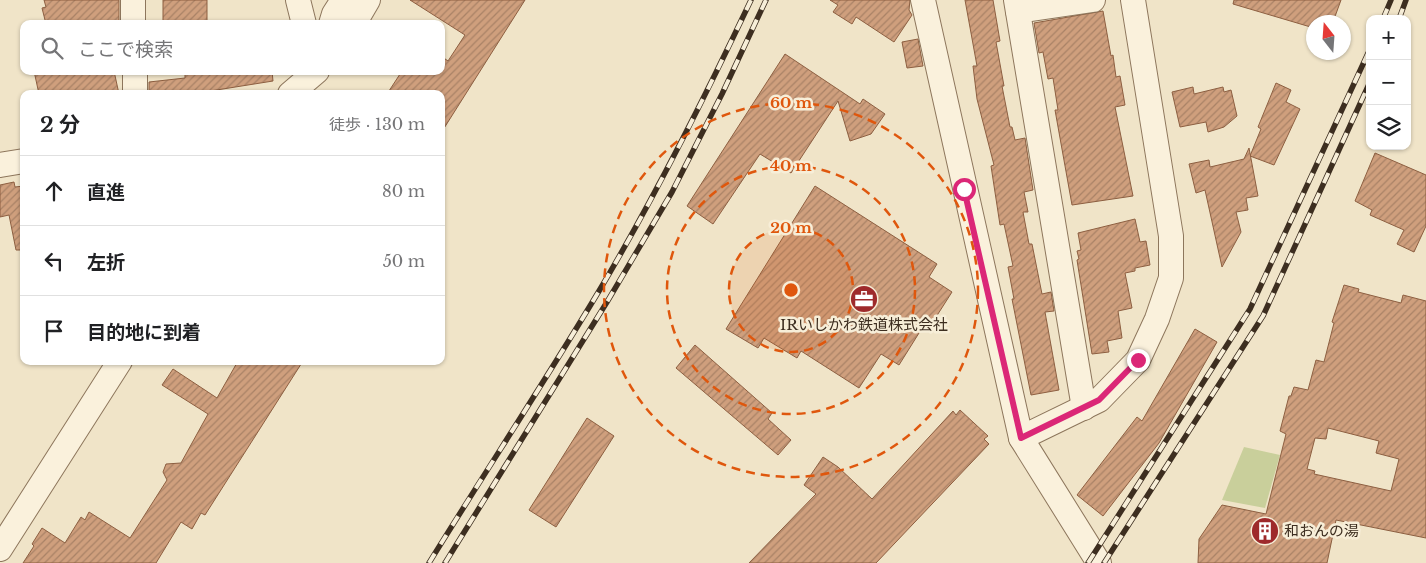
<!DOCTYPE html>
<html lang="ja">
<meta charset="utf-8">
<style>
:root{--surface:#fff;--page:#f6f6f6;--text:#202124;--muted:#757577;--line:#e0e0e0}
body{margin:0;font-family:"Libre Baskerville","Noto Sans JP",serif;background:var(--page);color:var(--text)}
.controls{position:absolute;right:15px;top:15px;display:grid;overflow:hidden;border-radius:10px;box-shadow:0 1px 4px #0004}
.controls button{width:45px;height:45px;display:grid;place-items:center;padding:0;border:0;border-bottom:1px solid var(--line);background:var(--surface);color:var(--text);font:25px sans-serif}
.compass{position:absolute;left:1306px;top:15px;width:45px;height:45px;border-radius:50%;background:var(--surface);box-shadow:0 1px 4px #0004;rotate:343deg}
.stop{position:absolute;width:15px;height:15px;margin:-11px;border:4px solid #db2777;border-radius:50%;background:#fff}
.stop.end{background:#db2777;border-color:#fff;box-shadow:0 1px 5px #0008}
.list{margin:0;padding:0;list-style:none}
h2{display:flex;justify-content:space-between;align-items:center;height:65px;margin:0;padding:0 20px;font-size:21px}
h2 small{font-size:16px;font-weight:400;color:var(--muted)}
.list li{display:grid;grid-template-columns:32px 1fr auto;gap:15px;align-items:center;box-sizing:border-box;height:70px;padding:0 20px;border-top:1px solid var(--line)}
.list b{display:block;font-size:19px;white-space:nowrap}
.list em{font-size:16px;font-style:normal;color:var(--muted)}
.icon{flex:none;width:28px;height:28px;fill:none;stroke:currentColor;stroke-width:2;stroke-linecap:round;stroke-linejoin:round}
.map{position:relative;flex:none;width:1426px;height:563px;overflow:hidden}
.search{position:absolute;background:var(--surface);box-shadow:0 1px 4px #0004;left:20px;top:20px;width:425px;height:55px;display:flex;align-items:center;gap:12px;box-sizing:border-box;padding:0 18px;border-radius:10px;color:var(--muted);font-size:19px}
.panel{position:absolute;background:var(--surface);box-shadow:0 1px 4px #0004;left:20px;top:90px;width:425px;height:275px;border-radius:10px}
.map>svg:first-child{display:block}
</style>
<div class="map">
<svg width="1426" height="563" viewBox="0 0 1426 563">
<defs>
<pattern id="building-hatch" width="6" height="6" patternUnits="userSpaceOnUse" patternTransform="scale(1.25)"><rect width="6" height="6" fill="#cf9f7d"/><path d="M-1 1l2-2M0 6l6-6M5 7l2-2" fill="none" stroke="#a98266"/></pattern>
</defs>
<rect width="100%" height="100%" fill="#f0e4c8"/>
<!-- green -->
<polygon fill="#c9cf9b" points="1244,447 1280,455 1265,508 1222,500"/>
<!-- building -->
<g fill="url(#building-hatch)" stroke="#8d5f41" fill-rule="evenodd">
<polygon points="44,0 119,0 119,22 114,24 46,24 42,8 46,7"/>
<polygon points="163,0 207,0 207,24 166,24 163,21"/>
<polygon points="410,0 525,0 441,133 441,94 387,94 402,71 441,71 441,56 448,61 465,35"/>
<polygon points="830,0 910,0 909,10 912,15 894,42 856,17 852,24 833,12 838,5"/>
<polygon points="965,0 993,0 1000,41 996,42 1004,86 1002,86 1010,127 1012,127 1015,140 1025,138 1033,190 1024,192 1028,212 1023,212 1029,244 1032,244 1042,294 1051,292 1054,311 1045,312 1059,390 1031,395 1012,299 1014,299 1008,267 1013,266 1004,224 1000,225 991,166 994,165 977,99 973,66 977,66"/>
<polygon points="1234,0 1341,0 1333,22 1314,22 1314,28 1233,4"/>
<polygon points="1103,11 1111,56 1113,55 1116,77 1120,76 1125,105 1115,107 1133,196 1072,205 1055,110 1058,110 1053,78 1048,79 1043,52 1039,53 1034,23"/>
<polygon points="918,39 923,66 907,68 902,42"/>
<polygon points="785,54 860,104 863,99 885,114 871,134 850,141 838,101 791,173 760,154 713,224 687,206"/>
<polygon points="34,71 114,71 119,94 39,94"/>
<polygon points="185,71 272,71 273,81 204,92 204,94 149,94 149,82 185,78"/>
<polygon points="1276,83 1291,90 1286,102 1300,109 1274,165 1250,156 1261,129 1258,127"/>
<polygon points="1193,87 1194,94 1223,87 1224,92 1231,90 1237,116 1224,127 1208,132 1206,122 1180,127 1172,92"/>
<polygon points="1249,148 1258,196 1246,198 1248,210 1236,212 1241,232 1222,267 1205,190 1196,193 1189,164 1209,160 1210,167 1244,159"/>
<polygon points="1375,153 1426,175 1426,226 1414,252 1397,244 1404,230 1370,215 1372,210 1355,201"/>
<polygon points="14,182 15,187 24,186 24,250 16,250 9,215 0,217 0,185"/>
<polygon points="815,186 937,264 929,277 952,292 929,328 924,325 899,365 881,354 859,388 801,351 797,358 764,338 758,348 726,329"/>
<polygon points="1135,219 1140,242 1146,241 1150,265 1135,268 1135,271 1125,273 1132,308 1118,311 1122,338 1107,341 1109,352 1092,354 1077,260 1079,259 1077,251 1081,250 1078,233"/>
<path d="M1344 285 1359 289 1358 292 1401 303 1403 295 1426 301V538L1336 520 1327 563H1198L1199 539 1222 505 1266 514 1286 434 1280 431 1289 396H1291L1294 387 1308 390 1316 360 1324 362 1334 323 1332 322ZM1328 428 1379 441 1376 453 1399 459 1391 491 1314 474 1315 471 1307 469 1315 438 1326 439Z"/>
<polygon points="1195,329 1217,342 1159,443 1103,516 1077,495 1137,417 1142,421"/>
<polygon points="695,345 772,413 768,419 791,440 778,455 676,368"/>
<polygon points="238,361 303,361 205,515 201,513 192,529 181,522 156,563 23,563 34,546 32,544 42,528 65,543 81,517 85,520 89,512 130,538 167,480 163,472 166,464 181,463 208,414 162,385 173,369 217,398"/>
<polygon points="960,410 988,436 984,439 989,444 876,563 749,563 816,494 804,485 823,457 838,467 872,499 953,411 956,415"/>
<polygon points="587,418 614,436 556,527 529,510"/>
</g>
<g fill="none" stroke-linecap="round" stroke-linejoin="round">
<defs>
<g id="minor">
<polyline points="133,0 133,24"/>
<polyline points="298,0 304,24"/>
<polyline points="923,0 1021,438 1099,563"/>
<polyline points="1016,0 1084,408"/>
<polyline points="1018,11 1093,0"/>
<polyline points="331,24 334,14 343,0"/>
<polyline points="354,24 368,0"/>
<polyline points="135,71 135,94"/>
<polyline points="290,94 317,71"/>
<polyline points="0,165 24,161"/>
<polyline points="1021,438 1099,400 1138,360 1157,319 1171,278 1171,236 1133,0"/>
<polyline points="0,549 120,361"/>
</g>
</defs>
<!-- minor casing -->
<use href="#minor" stroke="#8d765c" stroke-width="26"/>
<!-- minor -->
<use href="#minor" stroke="#faf1dc" stroke-width="24"/>
<defs>
<g id="rail">
<polyline points="1383,19 1391,0"/>
<polyline points="1399,19 1406,0"/>
<path d="M429 563C485 472 544 383 599 291 655 197 704 99 751 0"/>
<polyline points="445,563 607,302 672,192 722,94 766,0"/>
<polyline points="1088,563 1250,309 1370,49"/>
<polyline points="1104,563 1263,316 1370,82"/>
</g>
</defs>
<!-- rail casing -->
<use href="#rail" stroke="#3d2e20" stroke-width="5.5"/>
<!-- rail -->
<use href="#rail" stroke="#f7eed8" stroke-width="4" stroke-dasharray="11" stroke-linecap="butt"/>
</g>
<g fill="none" stroke-linecap="round" stroke-linejoin="round">
<!-- route -->
<polyline stroke="#db2777" stroke-width="6" points="964,189 1021,438 1099,400 1138,360"/>
</g>
<!-- distance rings -->
<circle cx="791" cy="290" r="62" fill="#df570d" fill-opacity=".12"/>
<g fill="none" stroke="#df570d" stroke-width="2.5" stroke-dasharray="9 6">
<circle cx="791" cy="290" r="62"/>
<circle cx="791" cy="290" r="124"/>
<circle cx="791" cy="290" r="187"/>
</g>
<!-- icons -->
<defs>
<symbol id="office-disc" viewBox="-11 -11 22 22"><circle r="9.5" fill="#9e2a2b" stroke="#f7eed8"/><path d="M-6-3h4V-5.5h4V-3h4V5H-6ZM-1-4.5V-3h2v-1.5ZM-6 0V1H6V0Z" fill="#fff"/></symbol>
<symbol id="building-disc" viewBox="-11 -11 22 22"><circle r="9.5" fill="#9e2a2b" stroke="#f7eed8"/><path d="M-4-6H4V6H1V3H-1V6H-4ZM-2.5-4.3h1.7v1.8h-1.7ZM.8-4.3h1.7v1.8H.8ZM-2.5-1h1.7V.8h-1.7ZM.8-1h1.7V.8H.8Z" fill="#fff"/></symbol>
</defs>
<g fill-rule="evenodd">
<use href="#office-disc" x="848" y="283" width="32" height="32"/>
<use href="#building-disc" x="1249" y="515" width="32" height="32"/>
</g>
<g text-anchor="middle" stroke-width="5" stroke-linejoin="round" paint-order="stroke">
<!-- poi labels -->
<g font-size="15" fill="#3d2e20" stroke="#f7eed8">
<text x="864" y="330">IRいしかわ鉄道株式会社</text>
<text x="1284" y="536" text-anchor="start">和おんの湯</text>
</g>
</g>
<circle cx="791" cy="290" r="8" fill="#df570d" stroke="#f7eed8" stroke-width="2.5"/>
<g font-size="15" text-anchor="middle" font-weight="bold" fill="#df570d" stroke="#f7eed8" stroke-width="5" stroke-linejoin="round" paint-order="stroke">
<text x="791" y="108">60 m</text>
<text x="791" y="171">40 m</text>
<text x="791" y="233">20 m</text>
</g>
</svg>
<div class="controls">
<button>+</button>
<button>−</button>
<button><svg class="icon" aria-label="layers" viewBox="0 0 24 24"><path d="M12 4l9 5-9 5-9-5zM3 14l9 5 9-5"/></svg></button>
</div>
<svg class="compass" viewBox="-18 -18 36 36"><path d="M0-13l5 13h-10z" fill="#e53935"/><path d="M0 13l5-13h-10z" fill="#757577"/></svg>
<div class="stop" style="left:964px;top:189px"></div>
<div class="stop end" style="left:1138px;top:360px"></div>
<div class="search"><svg class="icon" aria-label="search" viewBox="0 0 24 24"><circle cx="10" cy="10" r="6"/><path d="M15 15l6 6"/></svg>ここで検索</div>
<section class="panel">
<h2>2 分<small>徒歩 · 130 m</small></h2>
<ul class="list">
<li><svg class="icon" aria-label="ahead" viewBox="0 0 24 24"><path d="M12 20V5M6 11l6-6 6 6"/></svg><div><b>直進</b></div><em>80 m</em></li>
<li><svg class="icon" aria-label="left" viewBox="0 0 24 24"><path d="M17 20v-9H6M10 6l-5 5 5 5"/></svg><div><b>左折</b></div><em>50 m</em></li>
<li><svg class="icon" aria-label="arrive" viewBox="0 0 24 24"><path d="M6 21V4h12l-3 4 3 4H6"/></svg><div><b>目的地に到着</b></div></li>
</ul>
</section>
</div>
